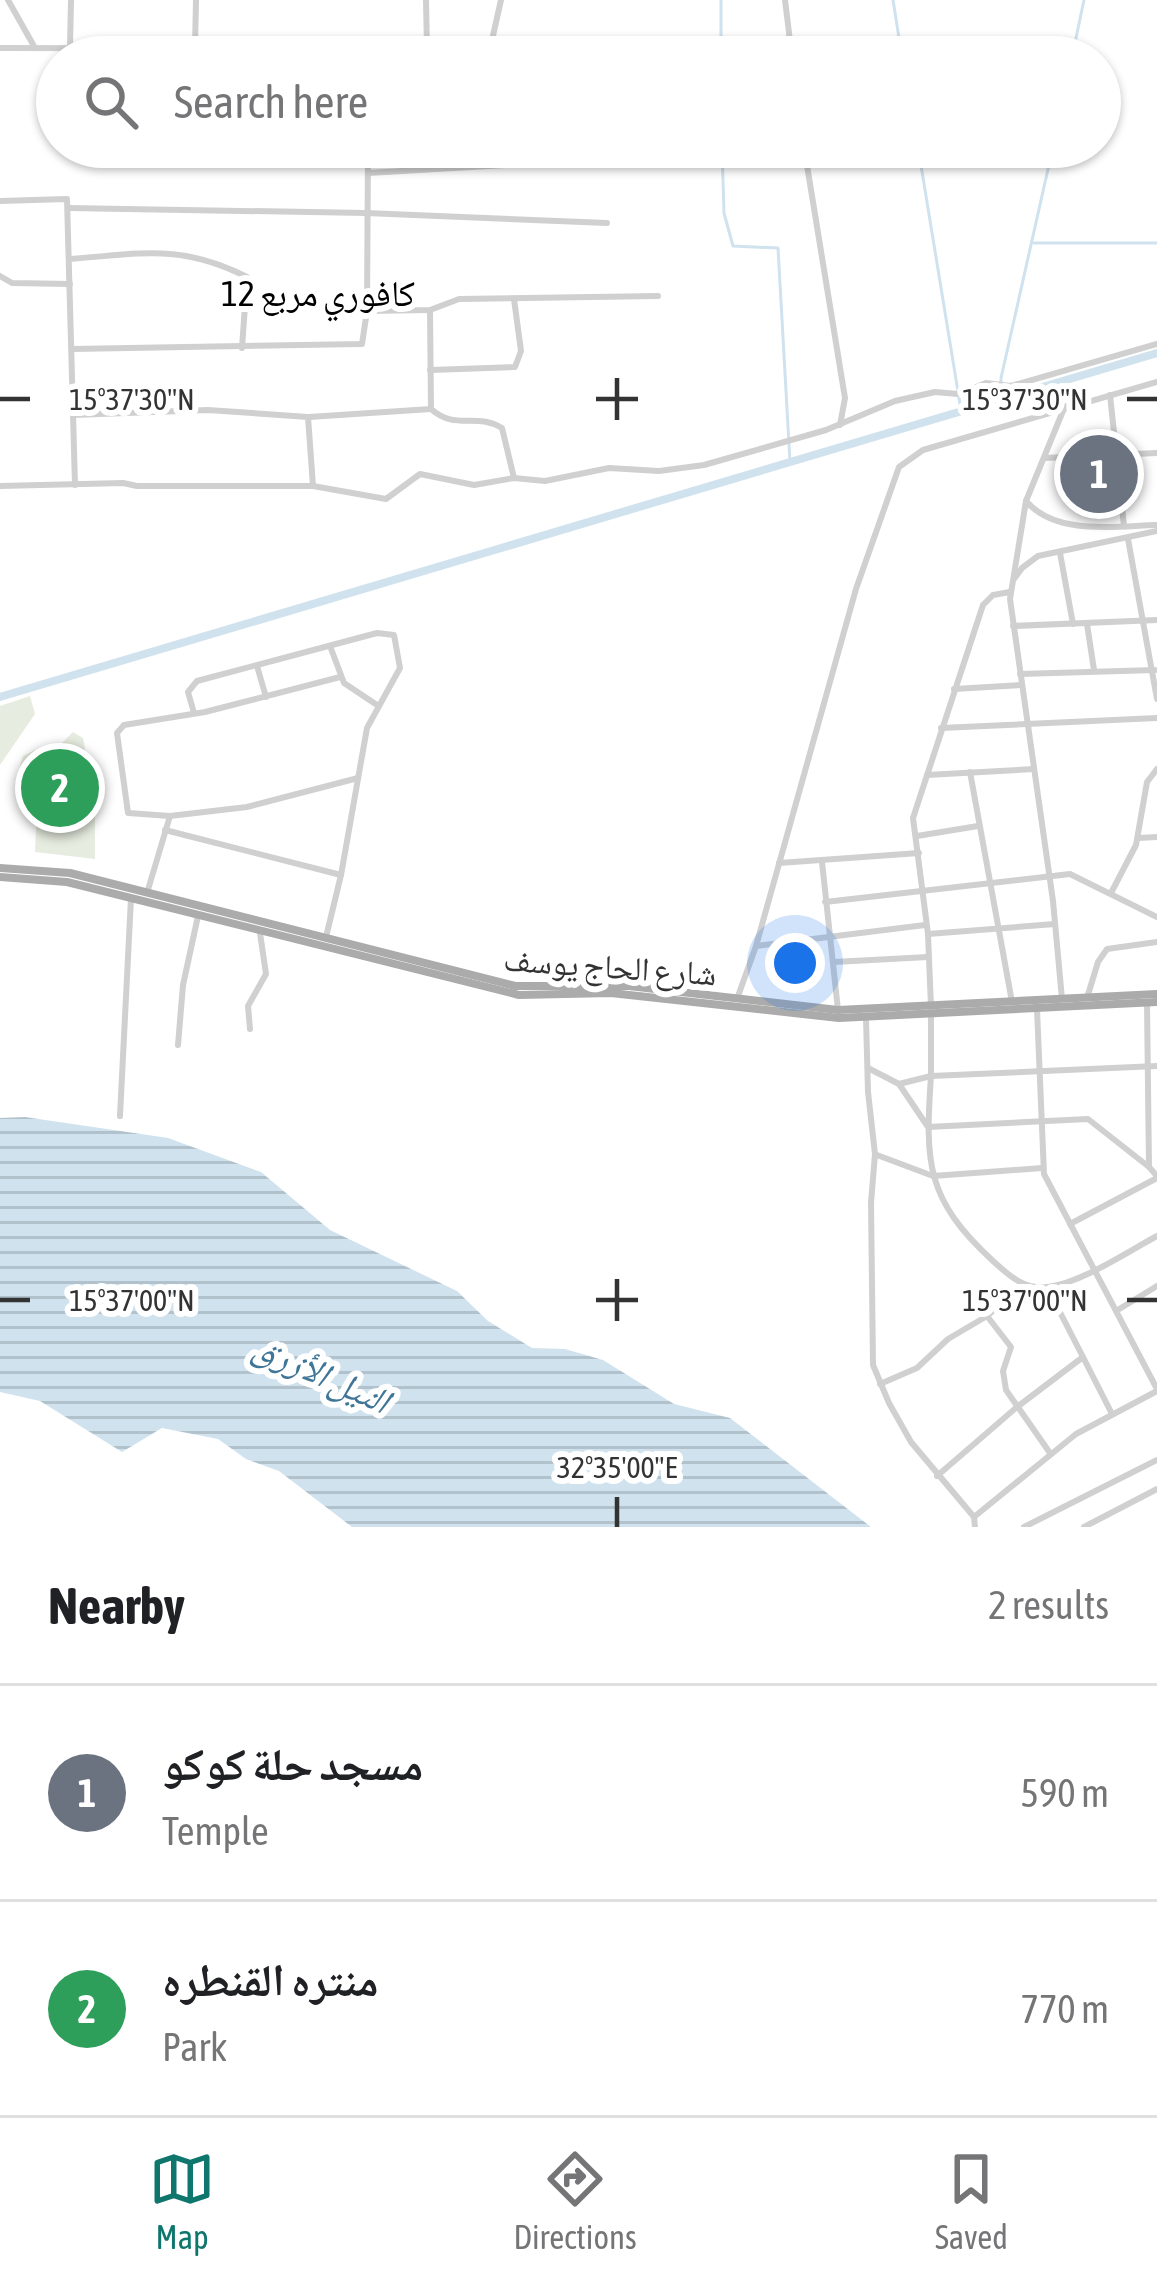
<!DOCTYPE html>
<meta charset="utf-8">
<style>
:root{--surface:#fff;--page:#f2f2f2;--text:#202124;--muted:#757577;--line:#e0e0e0;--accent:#0f766e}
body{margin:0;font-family:"Asap Condensed","Noto Naskh Arabic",sans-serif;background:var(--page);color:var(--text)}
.you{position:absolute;left:795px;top:963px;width:42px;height:42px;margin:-30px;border:9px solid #fff;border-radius:50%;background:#1a73e8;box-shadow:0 0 0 18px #1a73e833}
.badge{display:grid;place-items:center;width:78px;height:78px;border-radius:50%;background:var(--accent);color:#fff;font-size:39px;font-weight:700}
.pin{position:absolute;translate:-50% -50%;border:6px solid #fff;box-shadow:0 3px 12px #0006}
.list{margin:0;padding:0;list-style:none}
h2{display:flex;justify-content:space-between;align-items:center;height:156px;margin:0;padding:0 48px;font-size:51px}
h2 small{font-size:39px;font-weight:400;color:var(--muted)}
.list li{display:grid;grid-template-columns:78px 1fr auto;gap:36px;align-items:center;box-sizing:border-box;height:216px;padding:0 48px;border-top:3px solid var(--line)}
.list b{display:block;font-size:45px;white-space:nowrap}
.list p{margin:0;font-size:39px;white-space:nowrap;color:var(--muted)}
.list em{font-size:39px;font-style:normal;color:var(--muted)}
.icon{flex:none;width:66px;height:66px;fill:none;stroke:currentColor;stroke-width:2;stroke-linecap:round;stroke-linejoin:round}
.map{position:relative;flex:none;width:1157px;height:1527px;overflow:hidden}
.search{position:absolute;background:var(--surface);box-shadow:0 3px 9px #0004;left:36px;right:36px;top:36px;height:132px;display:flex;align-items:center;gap:30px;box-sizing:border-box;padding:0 42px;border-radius:66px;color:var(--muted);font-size:45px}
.sheet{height:588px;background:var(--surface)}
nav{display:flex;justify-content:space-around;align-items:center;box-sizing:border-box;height:168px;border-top:3px solid var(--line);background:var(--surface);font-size:33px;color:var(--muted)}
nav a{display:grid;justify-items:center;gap:6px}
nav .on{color:var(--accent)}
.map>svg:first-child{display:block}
</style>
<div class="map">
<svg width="1157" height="1527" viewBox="0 0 1157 1527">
<defs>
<pattern id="water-rules" width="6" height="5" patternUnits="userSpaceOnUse" patternTransform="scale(3)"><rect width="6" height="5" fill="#cfe2ee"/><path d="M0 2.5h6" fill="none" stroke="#b2c2cd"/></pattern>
</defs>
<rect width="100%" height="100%" fill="#fff"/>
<!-- park -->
<g fill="#e6ecdf">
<polygon points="30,696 35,714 0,765 0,706"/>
<polygon points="73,732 83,738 95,807 95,859 35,852 37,807 19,770 23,756 35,750 56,749"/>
</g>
<!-- water -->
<polygon fill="url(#water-rules)" points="25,1117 168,1138 261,1172 330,1230 457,1291 488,1321 532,1348 565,1349 603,1360 674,1404 730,1418 871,1527 352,1527 279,1471 246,1459 218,1439 162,1428 122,1452 40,1401 0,1392 0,1118"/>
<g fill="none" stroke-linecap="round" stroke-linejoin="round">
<!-- stream -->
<g stroke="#cfe2ee" stroke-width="3">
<polyline points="721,0 721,57"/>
<polyline points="893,0 902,57"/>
<polyline points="1072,57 1084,0"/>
<polyline points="722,147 724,213 733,246 778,248 790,462"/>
<polyline points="918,147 961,410"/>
<polyline points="1034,243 1157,243"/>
<polyline points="1001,398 1001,378 1053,147"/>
</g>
<!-- canal -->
<polyline stroke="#cfe2ee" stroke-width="8" points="0,697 1157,353"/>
<!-- minor -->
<g stroke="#d0d0d0" stroke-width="6">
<polyline points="8,0 35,48"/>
<polyline points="426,0 427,50"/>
<polyline points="785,0 792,57"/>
<polyline points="70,47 71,0"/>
<polyline points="0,48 490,49 498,57"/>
<polyline points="195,48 196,0"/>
<polyline points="490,49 501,0"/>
<polyline points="804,147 845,398 840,425"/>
<polyline points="368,173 592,160 591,147"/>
<polyline points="0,201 67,199 75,485"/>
<polyline points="68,208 366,213 607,223"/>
<path d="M69 259C141 254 180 243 247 277L242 348"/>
<polyline points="0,276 12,283 70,284"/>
<path d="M430 310 431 409C456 431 475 412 502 428L514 478"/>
<polyline points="367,311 430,310 459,299 658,296"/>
<polyline points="72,349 362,344 367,311 368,147"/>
<polyline points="430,370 515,367 521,351 514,299"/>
<polyline points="1110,395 1124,526"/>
<polyline points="73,415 208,410 308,417 313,486"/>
<polyline points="309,417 431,409"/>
<polyline points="1044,458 1157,453"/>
<polyline points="0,486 123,483 137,486 313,486 386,499 420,474 474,485 514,478 545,481 609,468 659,471 704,465 826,430 895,401 935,392 958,394 986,383 1011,386 1157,344"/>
<path d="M1026 501C1056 536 1115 526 1157 525"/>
<polyline points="1128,539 1157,699"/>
<polyline points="1060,553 1073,624"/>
<polyline points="1014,579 1022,568 1038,556 1157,531"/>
<polyline points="1087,624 1094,670"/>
<polyline points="1013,626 1157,620"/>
<polyline points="330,646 344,683 377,705"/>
<polyline points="257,666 266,697"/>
<polyline points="1020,674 1155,670"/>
<polyline points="340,677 205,712 124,725 117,733 128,813 170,816 247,807 358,778"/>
<polyline points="954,689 1022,685"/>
<polyline points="194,713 188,692 197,681 377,633 394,635 400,668 367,728 341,875 326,937"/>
<polyline points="941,728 1157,718"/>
<polyline points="970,772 1012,1002"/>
<polyline points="927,775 1034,769"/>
<polyline points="165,830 341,875"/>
<polyline points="917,836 978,826"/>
<polyline points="1138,838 1157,837"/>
<polyline points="822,862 838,1010"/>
<polyline points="779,863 919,853"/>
<polyline points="147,893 170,816"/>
<polyline points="1111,893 1136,845 1147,782 1157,769"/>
<polyline points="825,902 1070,874 1157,917"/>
<polyline points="928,934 1055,924"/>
<polyline points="756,946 925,925"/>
<polyline points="834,962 928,957"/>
<polyline points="1087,998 1098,962 1107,949 1157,942"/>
<polyline points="737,999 756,946 856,589 899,467 923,450 1157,382"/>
<polyline points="1062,999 1053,901 1010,599 1026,501 1065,406"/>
<polyline points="1147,1003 1149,1167 1157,1176"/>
<polyline points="931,1007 928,934 913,818 983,605 993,595 1010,592"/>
<polyline points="1037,1009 1044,1174 1157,1389"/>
<polyline points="931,1016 931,1076 1157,1066"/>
<polyline points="866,1018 868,1092 875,1154 871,1203 873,1365 889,1403 911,1442 974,1517 975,1527"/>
<polyline points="250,1029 248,1006 266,974 260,933"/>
<polyline points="178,1045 183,985 198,916"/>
<path d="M868 1068 899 1084 931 1076C925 1163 926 1199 992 1260 1008 1275 1024 1290 1048 1287 1081 1283 1127 1252 1157 1236"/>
<polyline points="899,1084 928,1127 1088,1119 1149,1167"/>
<polyline points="120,1116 131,898"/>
<polyline points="877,1155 933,1176 1042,1168"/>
<polyline points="1070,1224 1157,1178"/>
<polyline points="1047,1287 1083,1357"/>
<polyline points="1116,1311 1157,1286"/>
<polyline points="987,1316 1011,1347 1003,1371 1006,1390 1050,1453"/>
<polyline points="880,1384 917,1368 948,1339 987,1316 1023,1285"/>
<polyline points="937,1476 1017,1407 1083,1357 1112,1414"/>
<polyline points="974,1517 1076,1434 1157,1391"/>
<polyline points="1024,1527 1157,1460"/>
<polyline points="1084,1527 1157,1489"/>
</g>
<!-- major -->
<g stroke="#ababab" stroke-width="8">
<polyline points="0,868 70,873 515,986 629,986 838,1010 1157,994"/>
<polyline points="0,877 67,882 519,995 611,993 839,1018 1157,1002"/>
</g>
</g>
<!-- ticks -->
<path fill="none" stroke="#333" stroke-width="4.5" d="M617 378V420M0 399H30M596 399H638M1127 399H1157M617 1279V1321M0 1300H30M596 1300H638M1127 1300H1157M617 1497V1527"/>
<g text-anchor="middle" stroke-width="12" stroke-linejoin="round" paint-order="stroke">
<!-- street labels -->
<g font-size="33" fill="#333" stroke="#fff">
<text transform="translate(610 966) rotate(4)" y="12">شارع الحاج يوسف</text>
</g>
<!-- neighbourhood labels -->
<g font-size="36" fill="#000" stroke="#fff">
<text x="318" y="306">كافوري مربع 12</text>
</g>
<!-- water labels -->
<g font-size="36" font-style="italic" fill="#3f7597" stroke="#fff">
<text transform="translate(322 1373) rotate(24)" y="13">النيل الأزرق</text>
</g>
</g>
<g font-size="30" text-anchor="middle" fill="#333" stroke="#fff" stroke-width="12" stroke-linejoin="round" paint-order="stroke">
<text x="132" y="410">15°37'30"N</text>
<text x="1025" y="410">15°37'30"N</text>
<text x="132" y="1311">15°37'00"N</text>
<text x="1025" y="1311">15°37'00"N</text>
<text x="617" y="1478">32°35'00"E</text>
</g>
</svg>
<div class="you"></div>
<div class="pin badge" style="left:1099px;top:474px;background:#6b7280">1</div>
<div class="pin badge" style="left:60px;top:788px;background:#2e9e5b">2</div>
<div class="search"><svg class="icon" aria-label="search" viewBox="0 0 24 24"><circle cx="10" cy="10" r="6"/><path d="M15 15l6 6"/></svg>Search here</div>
</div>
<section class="sheet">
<h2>Nearby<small>2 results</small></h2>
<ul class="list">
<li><span class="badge" style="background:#6b7280">1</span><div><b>مسجد حلة كوكو</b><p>Temple</p></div><em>590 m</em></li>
<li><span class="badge" style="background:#2e9e5b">2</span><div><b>منتره القنطره</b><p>Park</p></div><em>770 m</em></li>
</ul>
</section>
<nav>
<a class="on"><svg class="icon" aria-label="map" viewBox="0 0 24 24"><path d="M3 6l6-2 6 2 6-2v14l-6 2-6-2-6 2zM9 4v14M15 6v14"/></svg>Map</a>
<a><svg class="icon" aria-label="directions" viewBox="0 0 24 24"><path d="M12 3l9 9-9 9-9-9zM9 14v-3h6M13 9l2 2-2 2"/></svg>Directions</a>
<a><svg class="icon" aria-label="saved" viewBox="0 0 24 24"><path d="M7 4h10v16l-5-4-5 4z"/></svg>Saved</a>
</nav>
